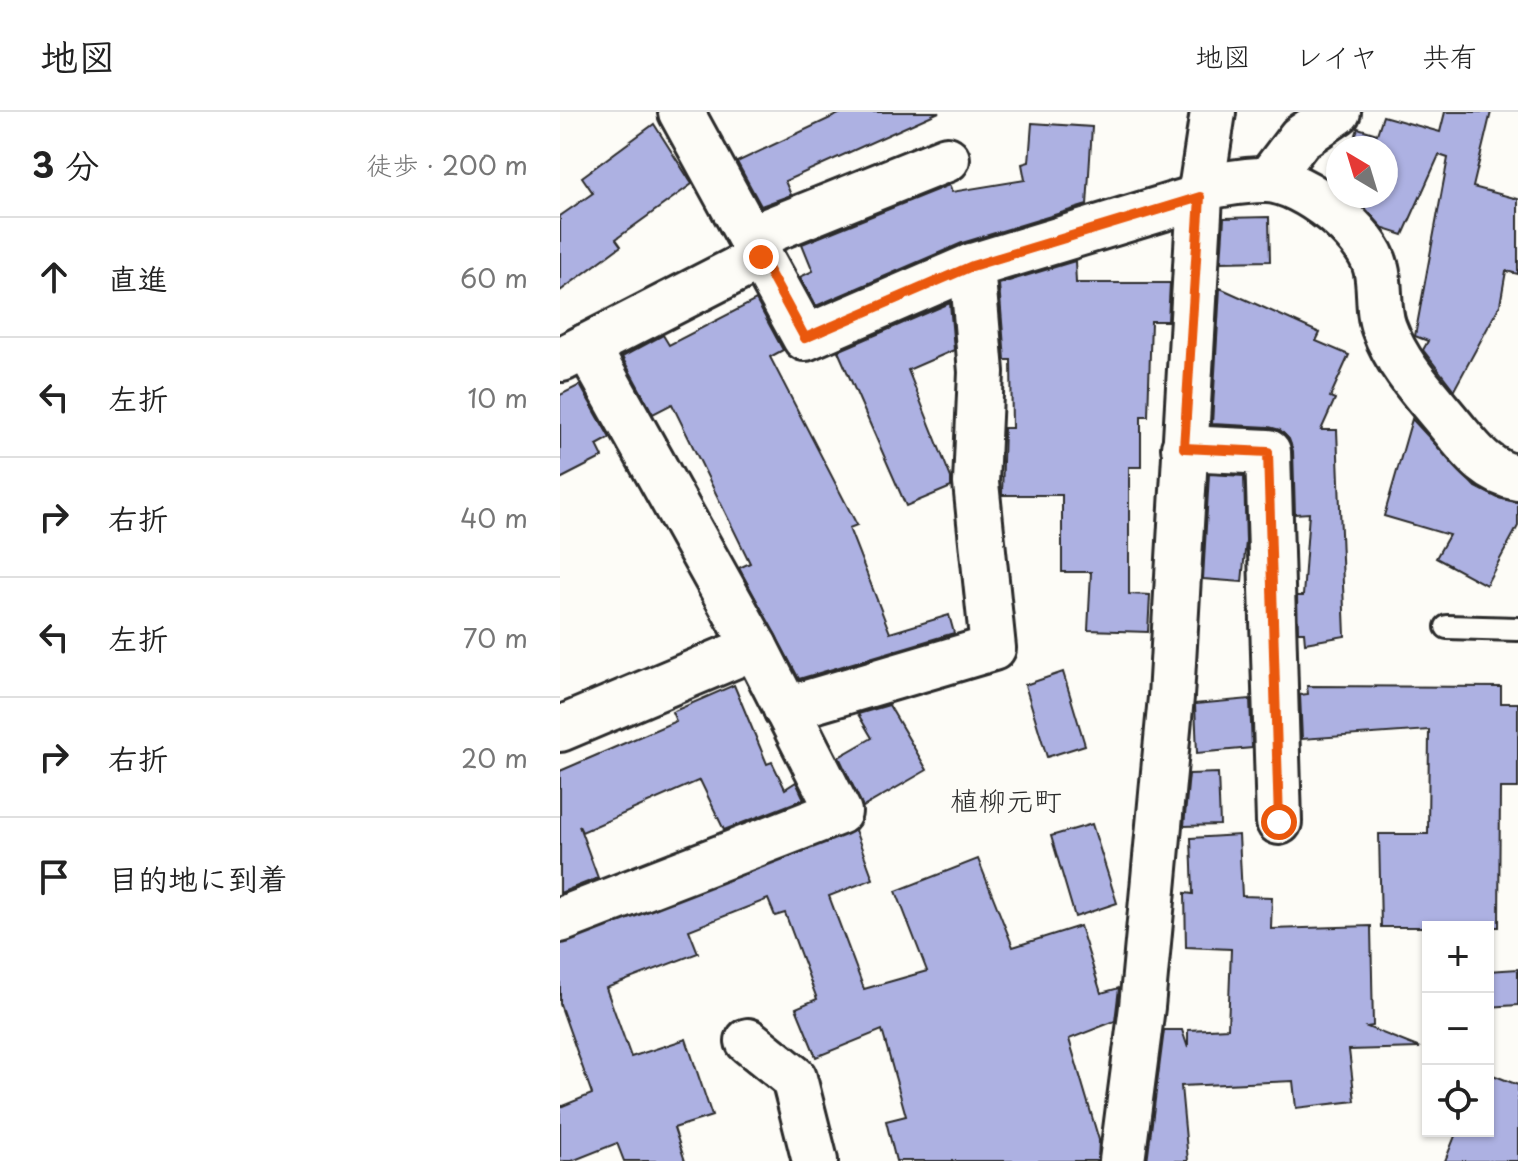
<!DOCTYPE html>
<html lang="ja">
<meta charset="utf-8">
<style>
:root{--surface:#fff;--page:#f6f6f6;--text:#222;--muted:#767676;--line:#e0e0e0}
body{margin:0;font-family:"Playpen Sans","Klee One",sans-serif;background:var(--page);color:var(--text)}
.controls{position:absolute;right:24px;bottom:24px;display:grid;overflow:hidden;border-radius:0px;box-shadow:0 2px 6px #0004}
.controls button{width:72px;height:72px;display:grid;place-items:center;padding:0;border:0;border-bottom:2px solid var(--line);background:var(--surface);color:var(--text);font:40px sans-serif}
.compass{position:absolute;left:766px;top:24px;width:72px;height:72px;border-radius:50%;background:var(--surface);box-shadow:0 2px 6px #0004;rotate:322deg}
.stop{position:absolute;width:24px;height:24px;margin:-18px;border:6px solid #ea580c;border-radius:50%;background:#fff}
.stop.end{background:#ea580c;border-color:#fff;box-shadow:0 2px 8px #0008}
.list{margin:0;padding:0;list-style:none}
h2{display:flex;justify-content:space-between;align-items:center;height:104px;margin:0;padding:0 32px;font-size:34px}
h2 small{font-size:26px;font-weight:400;color:var(--muted)}
.list li{display:grid;grid-template-columns:52px 1fr auto;gap:24px;align-items:center;box-sizing:border-box;height:120px;padding:0 32px;border-top:2px solid var(--line)}
.list b{display:block;font-size:30px;white-space:nowrap}
.list em{font-size:26px;font-style:normal;color:var(--muted)}
.icon{flex:none;width:44px;height:44px;fill:none;stroke:currentColor;stroke-width:2;stroke-linecap:round;stroke-linejoin:round}
.map{position:relative;flex:none;width:958px;height:1049px;overflow:hidden}
header{display:flex;align-items:center;gap:48px;box-sizing:border-box;height:112px;padding:0 40px;background:var(--surface);border-bottom:2px solid var(--line)}
header strong{font-size:38px}
nav{display:flex;gap:44px;margin-inline-start:auto;font-size:28px}
main{display:flex}
aside{flex:1;background:var(--surface)}
.map>svg:first-child{display:block}
</style>
<header>
<strong>地図</strong>
<nav><a>地図</a><a>レイヤ</a><a>共有</a></nav>
</header>
<main>
<aside>
<h2>3 分<small>徒歩 · 200 m</small></h2>
<ul class="list">
<li><svg class="icon" aria-label="ahead" viewBox="0 0 24 24"><path d="M12 20V5M6 11l6-6 6 6"/></svg><div><b>直進</b></div><em>60 m</em></li>
<li><svg class="icon" aria-label="left" viewBox="0 0 24 24"><path d="M17 20v-9H6M10 6l-5 5 5 5"/></svg><div><b>左折</b></div><em>10 m</em></li>
<li><svg class="icon" aria-label="right" viewBox="0 0 24 24"><path d="M7 20v-9h11M14 6l5 5-5 5"/></svg><div><b>右折</b></div><em>40 m</em></li>
<li><svg class="icon" aria-label="left" viewBox="0 0 24 24"><path d="M17 20v-9H6M10 6l-5 5 5 5"/></svg><div><b>左折</b></div><em>70 m</em></li>
<li><svg class="icon" aria-label="right" viewBox="0 0 24 24"><path d="M7 20v-9h11M14 6l5 5-5 5"/></svg><div><b>右折</b></div><em>20 m</em></li>
<li><svg class="icon" aria-label="arrive" viewBox="0 0 24 24"><path d="M6 21V4h12l-3 4 3 4H6"/></svg><div><b>目的地に到着</b></div></li>
</ul>
</aside>
<div class="map">
<svg width="958" height="1049" viewBox="0 0 958 1049">
<rect width="100%" height="100%" fill="#fdfcf7"/>
<filter id="ink" filterUnits="userSpaceOnUse"><feTurbulence type="fractalNoise" baseFrequency=".0125" numOctaves="2"/><feDisplacementMap in="SourceGraphic" scale="16" xChannelSelector="R" yChannelSelector="G"/><feConvolveMatrix kernelMatrix="1 2 1 2 8 2 1 2 1" color-interpolation-filters="sRGB"/></filter>
<g filter="url(#ink)">
<!-- building -->
<g fill="#adb1e2" stroke="#2b2b2b" stroke-width="2">
<polygon points="283,0 379,0 225,69 231,83 201,94 177,50"/>
<polygon points="885,0 931,0 913,75 958,87 958,162 946,159 940,193 894,278 863,238 868,229 855,224 888,46 879,43 843,123 824,117 793,84 826,84 826,36 792,36 798,16 817,22 823,4 880,20"/>
<polygon points="472,11 532,15 527,93 402,131 256,194 240,165 253,159 242,132 389,73 392,80 465,68 462,52 469,50"/>
<polygon points="94,12 132,72 56,127 61,134 0,179 0,104 33,81 22,65"/>
<polygon points="709,105 710,149 661,150 664,106"/>
<polygon points="515,149 516,171 610,171 608,209 591,209 588,304 581,304 581,355 569,355 569,482 590,483 588,520 528,518 531,460 502,460 502,383 442,383 444,316 452,316 451,248 445,248 439,172"/>
<polygon points="660,176 760,221 756,229 789,243 770,285 775,287 761,318 777,318 785,524 745,531 744,520 738,520 737,484 743,484 749,401 735,402 733,339 729,327 720,318 709,315 652,312"/>
<polygon points="196,188 223,238 210,245 297,413 289,416 330,521 389,503 394,521 239,567 179,456 190,451 112,292 93,302 62,245 103,223 109,233"/>
<polygon points="390,191 394,238 348,258 391,366 391,375 346,394 278,239"/>
<polygon points="20,273 50,326 37,333 43,345 0,367 0,283"/>
<polygon points="852,307 914,374 938,386 958,390 958,414 926,473 876,446 889,423 824,404"/>
<polygon points="649,362 684,364 686,429 682,470 643,467"/>
<polygon points="503,560 525,633 487,645 465,573"/>
<polygon points="174,573 207,652 212,650 225,677 236,670 244,687 164,718 140,668 22,720 19,714 38,766 0,781 0,659 116,609 112,600"/>
<polygon points="747,574 941,575 941,591 958,591 958,676 940,676 939,815 821,815 819,722 868,722 869,618 742,627 740,583 748,582"/>
<polygon points="690,587 692,636 637,641 635,592"/>
<polygon points="329,593 367,658 303,695 279,645 312,626 298,602"/>
<polygon points="658,661 660,713 624,714 629,662"/>
<polygon points="532,712 557,791 515,805 491,724"/>
<polygon points="295,718 313,767 269,784 304,877 367,859 336,779 418,747 453,835 520,814 541,881 559,876 555,909 509,927 539,1028 538,1049 336,1049 326,1009 346,1004 322,918 256,945 236,896 257,887 225,801 215,804 208,787 129,818 138,841 46,876 71,945 126,927 152,1004 114,1016 125,1049 64,1049 57,1031 12,1049 0,1049 0,995 32,982 0,892 0,832"/>
<polygon points="679,723 682,784 712,785 711,817 811,814 813,914 807,915 860,936 789,938 795,989 736,996 733,969 621,974 628,1049 587,1049 604,918 622,918 628,936 628,918 668,916 671,837 626,835 625,781 633,782 631,726"/>
<polygon points="958,857 958,893 928,895 928,859"/>
<polygon points="928,961 958,973 958,1049 885,1049 897,1019 928,1019"/>
</g>
<g fill="none" stroke-linecap="round" stroke-linejoin="round">
<defs>
<polyline id="lane" points="887,515 958,517"/>
<g id="street">
<polyline points="121,0 245,226 412,154 640,85"/>
<polyline points="709,67 740,26 778,0"/>
<path d="M641 75C662 73 686 67 707 68 744 69 808 121 816 156 821 175 817 198 824 216 838 255 868 285 893 316 912 339 928 361 958 366"/>
<polyline points="190,126 387,47"/>
<polyline points="2,247 201,145"/>
<polyline points="624,336 708,340 719,710"/>
<polyline points="226,597 433,536 416,371 421,260 412,154"/>
<polyline points="0,617 195,535"/>
<polyline points="0,808 279,700 195,535 27,234"/>
<polyline points="188,929 234,966 255,1049"/>
<polyline points="562,1049 582,895 611,585 640,85 653,0"/>
</g>
</defs>
<!-- lane casing -->
<use href="#lane" stroke="#2b2b2b" stroke-width="28"/>
<!-- street casing -->
<use href="#street" stroke="#2b2b2b" stroke-width="50"/>
<!-- lane -->
<use href="#lane" stroke="#fdfcf7" stroke-width="22"/>
<!-- street -->
<use href="#street" stroke="#fdfcf7" stroke-width="44"/>
</g>
</g>
<g fill="none" stroke-linecap="round" stroke-linejoin="round" filter="url(#ink)">
<!-- route -->
<polyline stroke="#ea580c" stroke-width="10" points="201,145 245,226 412,154 640,85 624,336 708,340 719,710"/>
</g>
<g text-anchor="middle" stroke-width="8" stroke-linejoin="round" paint-order="stroke">
<!-- quarter labels -->
<g font-size="28" fill="#2b2b2b" stroke="#fdfcf7">
<text x="446" y="699">植柳元町</text>
</g>
</g>
</svg>
<div class="controls">
<button>+</button>
<button>−</button>
<button><svg class="icon" aria-label="locate" viewBox="0 0 24 24"><circle cx="12" cy="12" r="6"/><path d="M12 2v4M12 18v4M2 12h4M18 12h4"/></svg></button>
</div>
<svg class="compass" viewBox="-18 -18 36 36"><path d="M0-13l5 13h-10z" fill="#e53935"/><path d="M0 13l5-13h-10z" fill="#767676"/></svg>
<div class="stop" style="left:719px;top:710px"></div>
<div class="stop end" style="left:201px;top:145px"></div>
</div>
</main>
